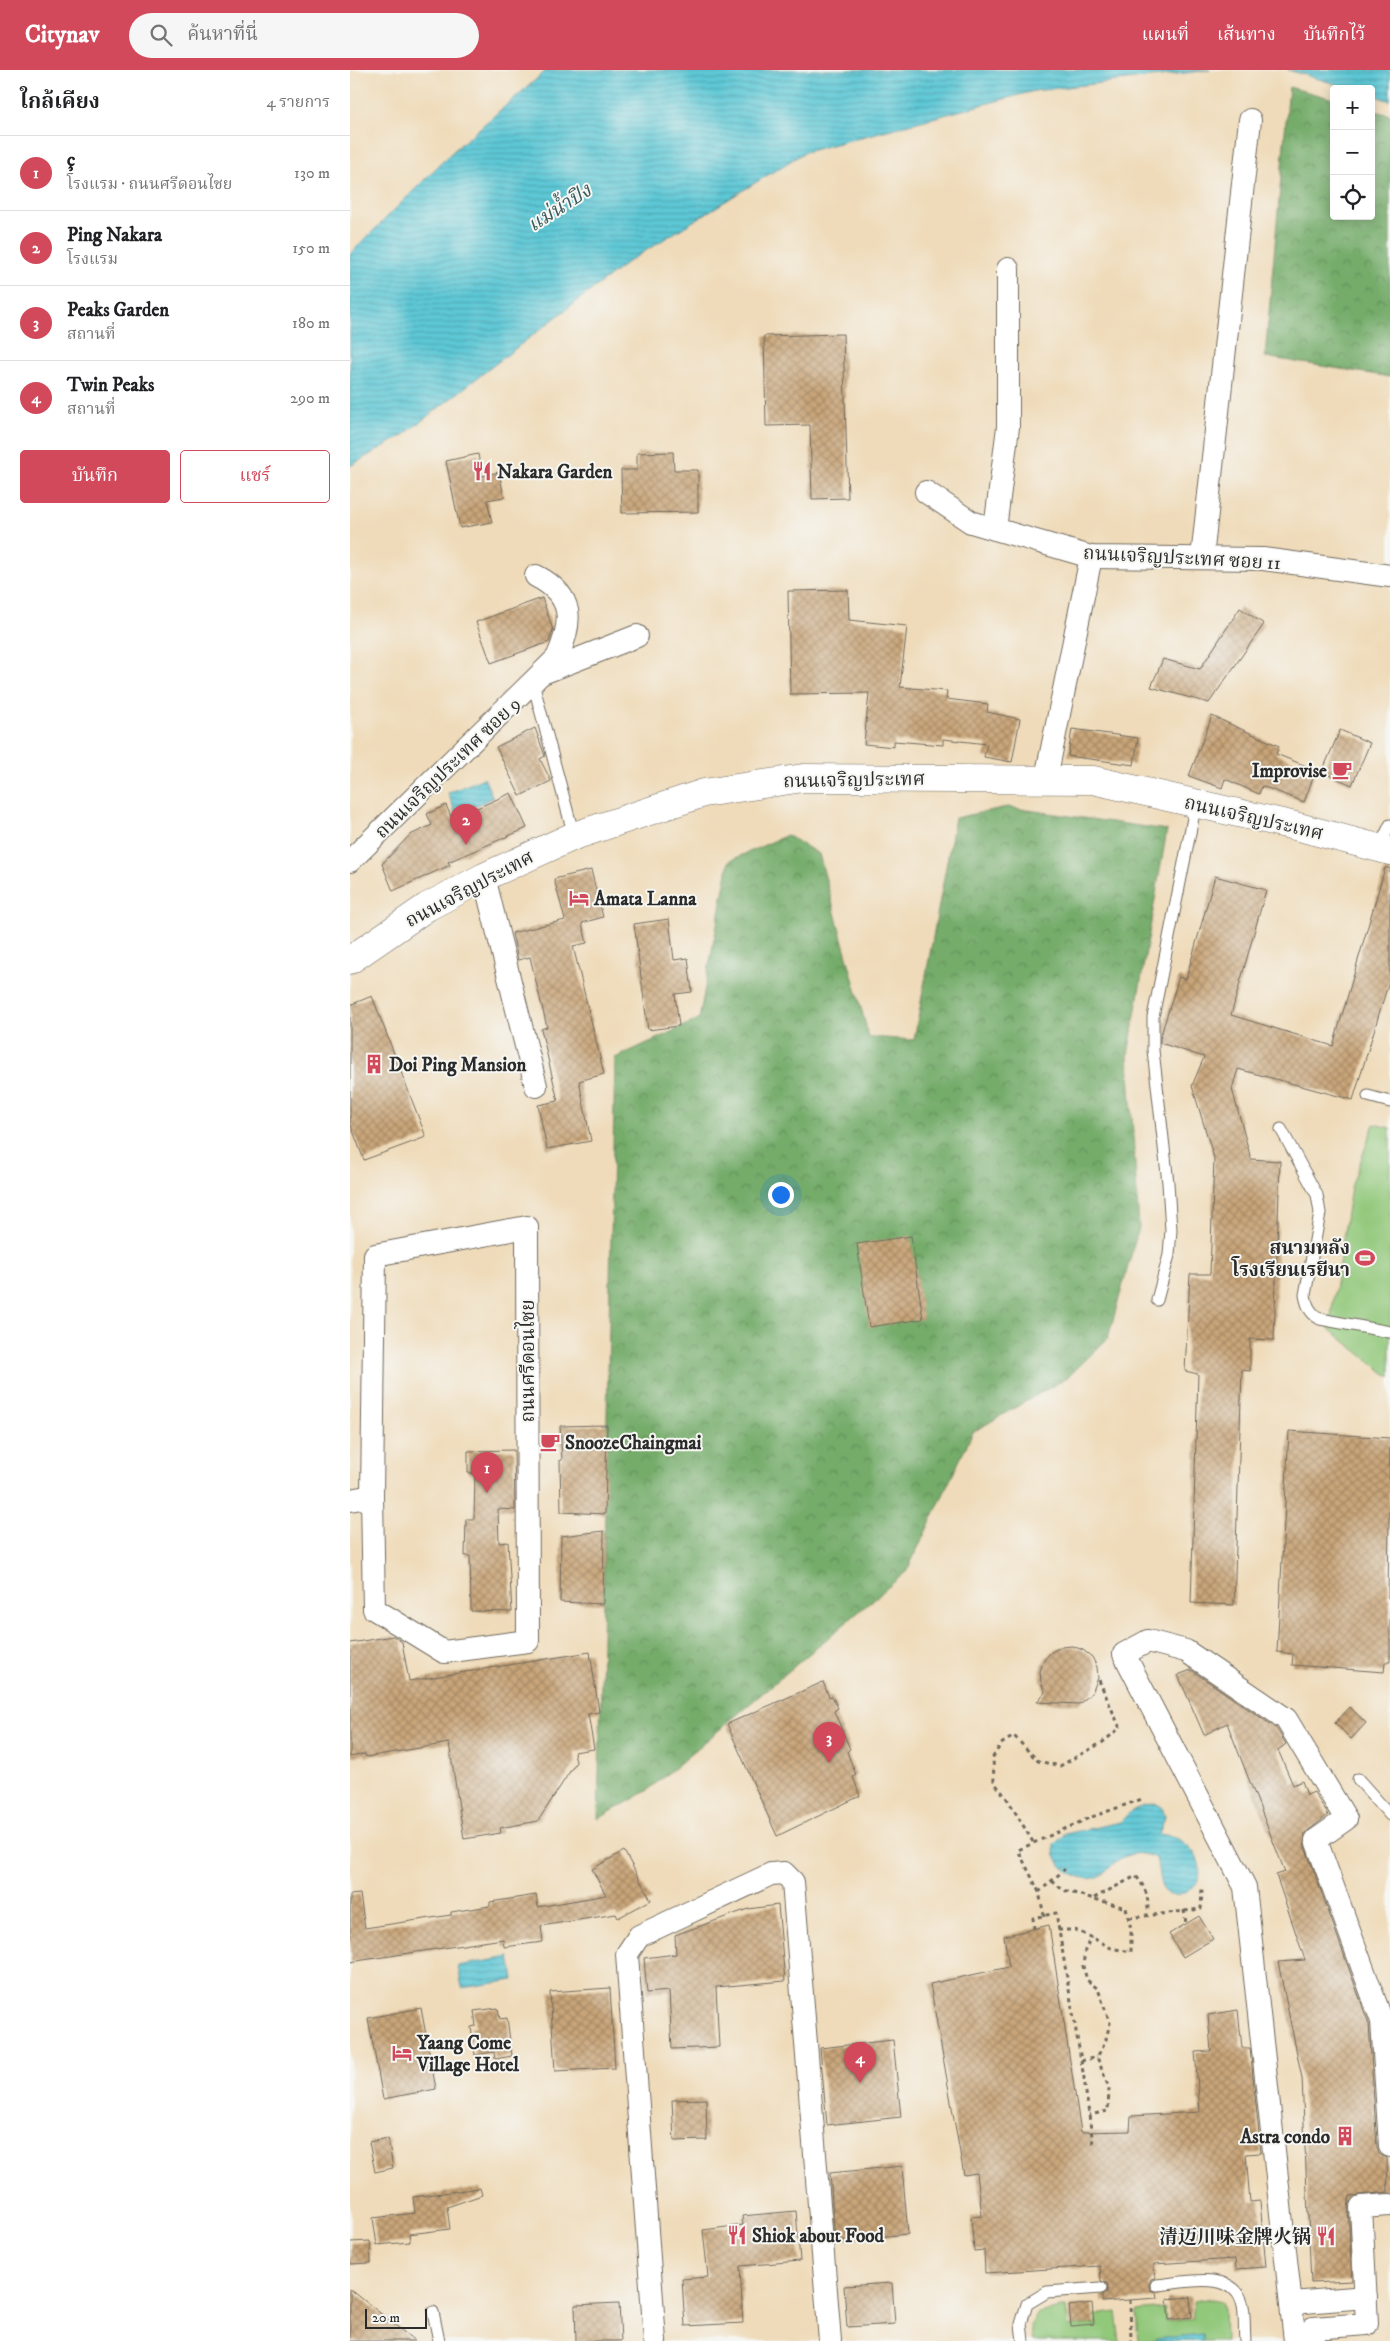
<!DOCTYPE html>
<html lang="th">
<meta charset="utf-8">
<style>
:root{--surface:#fff;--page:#f6f6f6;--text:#202124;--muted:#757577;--line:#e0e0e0;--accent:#d1495b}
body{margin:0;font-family:"IM FELL DW Pica","Noto Serif SC","Noto Serif Thai",serif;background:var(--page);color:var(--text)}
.controls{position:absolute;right:15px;top:15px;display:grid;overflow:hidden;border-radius:5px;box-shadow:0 2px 12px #0003}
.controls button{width:45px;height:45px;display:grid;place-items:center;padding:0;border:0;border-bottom:1px solid var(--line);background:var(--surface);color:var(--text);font:25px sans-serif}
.scale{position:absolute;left:15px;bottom:12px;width:62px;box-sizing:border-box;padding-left:5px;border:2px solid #2b2b2b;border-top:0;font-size:14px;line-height:18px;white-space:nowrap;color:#2b2b2b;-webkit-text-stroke:4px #f6f6f2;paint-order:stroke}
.you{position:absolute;left:430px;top:1124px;width:18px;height:18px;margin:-12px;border:4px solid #fff;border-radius:50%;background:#1a73e8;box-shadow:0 0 0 8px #1a73e833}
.badge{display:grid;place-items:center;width:32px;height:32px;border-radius:50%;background:var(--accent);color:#fff;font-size:16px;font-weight:700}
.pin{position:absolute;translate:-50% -41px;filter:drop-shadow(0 1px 2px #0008)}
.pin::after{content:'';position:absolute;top:26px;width:18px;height:15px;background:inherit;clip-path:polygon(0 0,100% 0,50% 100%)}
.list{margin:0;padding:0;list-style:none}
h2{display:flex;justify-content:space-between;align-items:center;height:65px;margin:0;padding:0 20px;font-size:21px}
h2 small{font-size:16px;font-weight:400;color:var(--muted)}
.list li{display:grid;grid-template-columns:32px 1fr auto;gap:15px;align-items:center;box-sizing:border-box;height:75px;padding:0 20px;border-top:1px solid var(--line)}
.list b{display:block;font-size:19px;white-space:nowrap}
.list p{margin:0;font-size:16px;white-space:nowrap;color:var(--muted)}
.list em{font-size:16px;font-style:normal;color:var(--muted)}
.actions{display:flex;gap:10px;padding:15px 20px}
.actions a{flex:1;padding:11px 0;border:1px solid var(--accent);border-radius:5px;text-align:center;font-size:18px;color:var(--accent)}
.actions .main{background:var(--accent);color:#fff}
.icon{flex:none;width:28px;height:28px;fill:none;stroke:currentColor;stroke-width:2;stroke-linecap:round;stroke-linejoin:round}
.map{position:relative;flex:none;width:1040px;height:2271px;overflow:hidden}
header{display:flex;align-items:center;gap:30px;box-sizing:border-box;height:70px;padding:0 25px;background:var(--accent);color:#fff}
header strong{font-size:24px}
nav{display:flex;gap:28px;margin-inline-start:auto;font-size:18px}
.search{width:350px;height:45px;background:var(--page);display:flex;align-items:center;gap:12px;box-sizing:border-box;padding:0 18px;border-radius:28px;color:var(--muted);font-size:19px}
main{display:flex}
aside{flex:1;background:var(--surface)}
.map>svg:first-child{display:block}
</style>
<header>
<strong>Citynav</strong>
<div class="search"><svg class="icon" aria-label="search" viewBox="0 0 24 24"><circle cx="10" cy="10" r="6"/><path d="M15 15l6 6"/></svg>ค้นหาที่นี่</div>
<nav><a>แผนที่</a><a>เส้นทาง</a><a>บันทึกไว้</a></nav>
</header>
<main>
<aside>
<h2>ใกล้เคียง<small>4 รายการ</small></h2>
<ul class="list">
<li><span class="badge">1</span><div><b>ç</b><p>โรงแรม · ถนนศรีดอนไชย</p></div><em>130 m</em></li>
<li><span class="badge">2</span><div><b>Ping Nakara</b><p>โรงแรม</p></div><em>150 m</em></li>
<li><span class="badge">3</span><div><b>Peaks Garden</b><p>สถานที่</p></div><em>180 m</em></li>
<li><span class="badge">4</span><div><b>Twin Peaks</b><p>สถานที่</p></div><em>290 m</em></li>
</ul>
<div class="actions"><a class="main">บันทึก</a><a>แชร์</a></div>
</aside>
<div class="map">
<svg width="1040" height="2271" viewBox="0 0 1040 2271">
<defs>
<pattern id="forest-crowns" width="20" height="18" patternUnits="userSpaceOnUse" patternTransform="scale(1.25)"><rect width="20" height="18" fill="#75ac6a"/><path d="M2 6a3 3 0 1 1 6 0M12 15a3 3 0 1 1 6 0" fill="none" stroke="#608c57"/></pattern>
<pattern id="water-rules" width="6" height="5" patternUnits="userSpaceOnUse" patternTransform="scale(1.25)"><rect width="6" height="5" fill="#5dc8d6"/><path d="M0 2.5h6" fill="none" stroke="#4da3ae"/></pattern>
<pattern id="building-cross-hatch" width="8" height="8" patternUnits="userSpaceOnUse" patternTransform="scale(1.25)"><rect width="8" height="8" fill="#c9a579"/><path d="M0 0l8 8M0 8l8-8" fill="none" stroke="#a38763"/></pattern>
</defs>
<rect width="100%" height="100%" fill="#f6f6f2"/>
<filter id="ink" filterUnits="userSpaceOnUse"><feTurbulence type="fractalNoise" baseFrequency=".02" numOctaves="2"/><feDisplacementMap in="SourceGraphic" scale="10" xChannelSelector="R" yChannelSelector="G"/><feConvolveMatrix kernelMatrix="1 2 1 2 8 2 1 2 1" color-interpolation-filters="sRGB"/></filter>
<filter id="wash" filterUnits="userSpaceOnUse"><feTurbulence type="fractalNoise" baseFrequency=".0096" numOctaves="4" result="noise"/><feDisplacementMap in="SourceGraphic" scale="20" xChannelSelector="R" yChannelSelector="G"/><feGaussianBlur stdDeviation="1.12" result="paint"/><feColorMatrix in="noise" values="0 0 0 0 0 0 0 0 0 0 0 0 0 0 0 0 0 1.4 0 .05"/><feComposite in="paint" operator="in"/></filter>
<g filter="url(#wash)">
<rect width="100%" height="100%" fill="#efdbba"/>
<!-- forest -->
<g fill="url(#forest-crowns)" stroke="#506c4a">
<polygon points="939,17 984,29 984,146 1021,146 1021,40 1040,45 1040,307 915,287"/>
<polygon points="657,737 817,760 778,985 789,1157 758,1268 718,1307 623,1362 557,1501 297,1721 248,1749 265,988 349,949 379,791 437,765 469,784 519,967 564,970 605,748"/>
</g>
<!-- garden -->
<g fill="#92c87a" stroke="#5e7a52">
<polygon points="1024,1054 1040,1058 1040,1307 979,1259 1001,1117"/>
<polygon points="862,2229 871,2231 874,2239 875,2271 788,2271 786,2241 815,2238 816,2251 844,2248 843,2232"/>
<polygon points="716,2237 719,2257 746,2254 745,2245 766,2242 770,2271 683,2271 681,2255 688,2243"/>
</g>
<!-- water -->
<g fill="url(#water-rules)" stroke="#447a80">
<polygon points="197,0 860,0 684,21 455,82 279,191 52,366 0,396 0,184 102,82"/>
<polygon points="938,0 1040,0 1040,31 1021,24 1021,19 1003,19"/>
<polygon points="134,708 143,728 106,744 98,723"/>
<path d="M805 1733 812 1737 815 1747 809 1764C818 1765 830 1768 837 1775 856 1792 855 1818 829 1825 825 1827 818 1825 815 1822 808 1814 809 1798 806 1788 788 1781 778 1782 763 1794 759 1798 756 1803 752 1805 737 1815 712 1802 706 1787 704 1784 704 1779 704 1775L715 1764 770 1752 780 1742 791 1736Z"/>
<polygon points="160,1887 164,1910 112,1918 108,1896"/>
<polygon points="852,2264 853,2271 805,2271 805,2269"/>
</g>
<g id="blocks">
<!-- building -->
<g fill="url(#building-cross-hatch)">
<polygon points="493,264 498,428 462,429 460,355 416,356 414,266"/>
<polygon points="323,382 324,400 348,400 348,442 272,443 271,400 287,400 287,383"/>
<polygon points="128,384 132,406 149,402 154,427 137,430 142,452 110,458 96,391"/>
<polygon points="498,520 499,550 557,556 550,617 597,621 596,629 638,634 637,642 670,649 662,692 634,687 637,674 593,669 593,675 544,671 544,677 514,674 519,623 440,624 438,521"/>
<polygon points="192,528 203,560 199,572 141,593 126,552"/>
<polygon points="890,538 914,554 859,633 801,617 813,589 850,599"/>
<polygon points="862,646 929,676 926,684 966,700 954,732 912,716 909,724 875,709 872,718 839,706"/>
<polygon points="185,658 195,686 190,689 201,711 170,726 146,677"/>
<polygon points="722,659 788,668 784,695 718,686"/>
<polygon points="990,660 1020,673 1002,715 972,702"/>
<polygon points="161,723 177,758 98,792 100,795 43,821 32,794 60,765 82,755 77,744 96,735 102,749"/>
<polygon points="1035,798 1040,798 1040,908 1003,1030 888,999 882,1019 901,1089 930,1091 924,1270 900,1269 900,1301 892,1300 884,1535 841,1533 848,1304 835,1301 840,1204 860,1204 864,1088 842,1016 854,987 810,973 810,968 829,907 836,909 865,806 916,820 881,945 983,976"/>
<polygon points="241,800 253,847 232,853 237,873 223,876 254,1004 229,1011 241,1071 197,1079 188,1035 208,1031 191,959 197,957 180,887 168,890 162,863 215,850 204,809"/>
<polygon points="319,849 324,890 338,888 342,922 325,924 329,956 298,960 284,854"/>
<polygon points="22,926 76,1067 14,1090 0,1053 0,935"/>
<polygon points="561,1166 573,1249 519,1257 507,1174"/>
<polygon points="257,1355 255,1444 211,1442 210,1390 212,1390 210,1356"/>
<polygon points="939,1361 1040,1368 1038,1528 1040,1528 1040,1592 1035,1592 1034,1602 942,1595 943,1584 927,1582"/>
<polygon points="164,1380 165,1440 148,1439 149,1473 158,1472 162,1542 121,1541 120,1486 115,1486 116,1449 124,1449 125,1403 118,1403 118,1381"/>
<polygon points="254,1461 253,1534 210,1532 211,1466"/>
<polygon points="43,1566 52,1572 59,1611 240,1582 249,1642 238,1644 244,1679 224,1682 226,1692 188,1751 150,1758 151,1763 114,1769 99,1673 16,1687 15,1684 0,1687 0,1573"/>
<polygon points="722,1576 733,1580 742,1587 747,1597 748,1608 742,1623 729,1634 687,1632 695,1622 691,1612 690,1601 694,1590 701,1582 711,1577"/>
<polygon points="841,1600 926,1658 936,1674 928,1680 943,1715 952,1711 957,1725 964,1722 978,1745 955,1763 954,1774 1019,1954 1027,2077 1029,2084 1037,2088 1038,2122 1000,2126 998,2138 1002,2211 961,2213 952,2008 928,1892 955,1890 926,1805 935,1802 877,1653 854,1665 828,1605"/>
<polygon points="473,1612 479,1627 482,1626 488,1638 484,1641 500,1679 497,1682 506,1705 503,1707 510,1726 427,1766 377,1654"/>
<polygon points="1000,1637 1016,1653 1001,1669 985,1653"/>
<polygon points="274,1781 301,1830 268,1848 266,1844 191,1856 193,1872 154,1877 153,1869 0,1892 0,1825 10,1824 15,1858 101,1845 101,1842 140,1836 140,1832 186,1825 188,1837 256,1825 242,1799"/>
<polygon points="428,1835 435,1911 366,1917 369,1977 322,1979 319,1921 297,1923 294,1888 326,1884 325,1865 398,1839"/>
<polygon points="849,1846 863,1869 833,1887 819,1864"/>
<polygon points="699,1855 731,2062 780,2061 781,2046 850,2042 845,1982 861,1981 858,1945 888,1940 892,1978 900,1978 911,2083 896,2084 900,2132 910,2131 916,2197 886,2199 885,2189 804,2194 805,2208 801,2209 799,2215 800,2220 806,2222 807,2228 752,2232 752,2225 756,2224 758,2218 757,2213 751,2211 750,2196 635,2203 634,2180 624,2181 621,2147 632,2146 627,2103 614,2105 580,1914 659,1897 654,1866"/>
<polygon points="260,1918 265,1998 205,2001 200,1922"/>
<polygon points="71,1938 86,2019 33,2029 18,1948"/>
<polygon points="148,1938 150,1949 157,1948 162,1986 145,1989 144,1982 125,1985 121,1957 126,1956 124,1941"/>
<polygon points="543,1970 551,2047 477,2055 470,1978"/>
<polygon points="356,2029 357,2070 324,2071 322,2030"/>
<polygon points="38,2068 43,2098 25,2102 19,2072"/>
<polygon points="552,2096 558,2164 485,2171 480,2103"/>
<polygon points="130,2118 132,2125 97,2137 100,2159 59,2164 60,2172 27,2175 23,2148 65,2143 63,2127"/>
<polygon points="446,2141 450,2191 390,2196 393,2253 335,2256 332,2209 358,2207 353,2160 393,2155 392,2146"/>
<polygon points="20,2171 21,2193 0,2194 0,2172"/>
<polygon points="542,2213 545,2254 497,2257 494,2216"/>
<polygon points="0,2219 65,2271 0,2271"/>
<polygon points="840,2227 842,2247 819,2250 817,2229"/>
<polygon points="269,2233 271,2271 226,2271 225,2235"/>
<polygon points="742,2233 744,2254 721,2256 719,2236"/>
</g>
</g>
</g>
<g filter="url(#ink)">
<use href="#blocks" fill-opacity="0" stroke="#70695d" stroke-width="1"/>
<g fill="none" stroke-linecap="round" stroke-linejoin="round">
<defs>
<g id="service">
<polyline points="183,613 224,766"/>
<polyline points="1029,778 1040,755"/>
<polyline points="1018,1026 1040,1032"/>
<path d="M931 1059 967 1125 970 1143 955 1225C957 1236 960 1243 970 1249L1040 1262"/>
<polyline points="807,1230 819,1185 821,1160 818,1113 803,980 803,947 846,733"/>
<polyline points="1008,1709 1040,1745"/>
<path d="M806 2215C833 2213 886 2198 893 2236 895 2247 894 2260 895 2271"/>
<polyline points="83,2242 89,2271"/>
<polyline points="673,2271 671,2254 677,2234 697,2222 751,2218"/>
</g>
<g id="minor">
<polyline points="576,422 621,452 741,487 913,489 1040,506"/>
<polyline points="645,459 658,357 658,199"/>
<polyline points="852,488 900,50"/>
<polyline points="195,602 287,566"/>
<polyline points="696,708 741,487"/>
<path d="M0 791 207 588C223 552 225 526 186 506"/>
<polyline points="134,807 186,1016"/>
<polygon points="177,1157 178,1571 94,1582 24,1539 22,1426 25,1185"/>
<polyline points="0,1430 22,1426"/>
<polyline points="942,2233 1016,2227"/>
<polyline points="305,2271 277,1884 289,1866 421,1804 434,1803 443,1812 480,2271"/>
<polyline points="945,2271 895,1817 774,1584 798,1571 836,1581 936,1649 996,1749 966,1770 1032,1951 1040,2076"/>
<polyline points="964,2271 963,2258 1017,2254 1011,2137 1040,2135"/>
</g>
<polyline id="tertiary" points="0,890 77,837 134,807 224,766 354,723 453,708 743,710 945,756 1040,781"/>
</defs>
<!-- service casing -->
<use href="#service" stroke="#70695d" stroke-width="13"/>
<!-- minor casing -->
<use href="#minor" stroke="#70695d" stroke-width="24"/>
<!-- tertiary casing -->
<use href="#tertiary" stroke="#70695d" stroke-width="29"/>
<!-- path -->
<g stroke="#70695d" stroke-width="3" stroke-dasharray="4 4" stroke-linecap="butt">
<polyline points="683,1772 658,1730 644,1712 643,1687 651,1674 664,1666 688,1691 710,1696 753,1672 770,1658 748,1608"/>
<polyline points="702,1811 713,1820 776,1838 781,1859 781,1882 761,1878 741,1867"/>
<polyline points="689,1822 668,1780 739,1748 792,1729"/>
<path d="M744 1828 786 1806C796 1818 800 1829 797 1845"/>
<polyline points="834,1840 836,1854"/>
<polyline points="694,1846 689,1822 715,1799"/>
<polyline points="779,1848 851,1839 852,1819"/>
<polyline points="684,1859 683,1848 706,1843 734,2008 743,2074"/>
<polyline points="708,1860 725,1860 741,1867 735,1880 733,1896 737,1910 748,1919 760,1953 755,1973 747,1987 759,2018 758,2041 739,2045"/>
<polyline points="731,1991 747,1987"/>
<polyline points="780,2230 781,2271"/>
</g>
<!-- service -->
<use href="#service" stroke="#fff" stroke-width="11"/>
<!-- minor -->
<use href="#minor" stroke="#fff" stroke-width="22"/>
<!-- tertiary -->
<use href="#tertiary" stroke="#fff" stroke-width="28"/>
</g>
</g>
<!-- icons -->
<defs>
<symbol id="restaurant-bare" viewBox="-9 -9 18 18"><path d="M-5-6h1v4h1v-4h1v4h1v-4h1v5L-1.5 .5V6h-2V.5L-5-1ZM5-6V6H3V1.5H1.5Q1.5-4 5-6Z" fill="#d1495b" stroke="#f6f6f2" stroke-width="2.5" paint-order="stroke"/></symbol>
<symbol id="cafe-bare" viewBox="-9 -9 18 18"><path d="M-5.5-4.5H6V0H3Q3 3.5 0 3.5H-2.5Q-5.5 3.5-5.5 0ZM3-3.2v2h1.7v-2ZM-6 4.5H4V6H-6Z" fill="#d1495b" stroke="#f6f6f2" stroke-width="2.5" paint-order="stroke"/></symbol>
<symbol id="hotel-bare" viewBox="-9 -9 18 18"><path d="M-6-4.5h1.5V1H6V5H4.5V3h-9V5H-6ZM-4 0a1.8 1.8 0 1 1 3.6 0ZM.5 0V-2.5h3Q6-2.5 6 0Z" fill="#d1495b" stroke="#f6f6f2" stroke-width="2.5" paint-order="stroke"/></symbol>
<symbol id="building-bare" viewBox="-9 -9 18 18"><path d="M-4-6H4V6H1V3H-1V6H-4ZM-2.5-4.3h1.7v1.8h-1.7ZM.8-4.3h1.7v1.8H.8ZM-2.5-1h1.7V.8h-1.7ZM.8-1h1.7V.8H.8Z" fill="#d1495b" stroke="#f6f6f2" stroke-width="2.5" paint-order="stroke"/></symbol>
<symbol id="stadium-bare" viewBox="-9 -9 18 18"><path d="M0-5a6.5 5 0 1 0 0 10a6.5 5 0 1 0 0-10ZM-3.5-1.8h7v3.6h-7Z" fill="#d1495b" stroke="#f6f6f2" stroke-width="2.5" paint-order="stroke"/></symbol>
</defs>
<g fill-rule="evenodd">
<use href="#restaurant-bare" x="118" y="387" width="28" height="28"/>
<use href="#cafe-bare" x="978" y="686" width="28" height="28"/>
<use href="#hotel-bare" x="215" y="814" width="28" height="28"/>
<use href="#building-bare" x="10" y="980" width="28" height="28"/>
<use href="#stadium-bare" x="1001" y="1174" width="28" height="28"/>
<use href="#cafe-bare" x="186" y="1358" width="28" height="28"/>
<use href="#hotel-bare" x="38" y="1969" width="28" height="28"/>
<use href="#building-bare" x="981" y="2052" width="28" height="28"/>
<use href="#restaurant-bare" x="373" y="2151" width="28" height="28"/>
<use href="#restaurant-bare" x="962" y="2152" width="28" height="28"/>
</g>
<g text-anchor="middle" stroke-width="4" stroke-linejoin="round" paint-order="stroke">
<!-- poi labels -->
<g font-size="19" font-weight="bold" fill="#2b2b2b" stroke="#f6f6f2" text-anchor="start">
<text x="147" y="408">Nakara Garden</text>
<text x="977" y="707" text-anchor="end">Improvise</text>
<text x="244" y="835">Amata Lanna</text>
<text x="39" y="1001">Doi Ping Mansion</text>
<text x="1000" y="1184" text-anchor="end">สนามหลัง<tspan x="1000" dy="22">โรงเรียนเรยีนา</tspan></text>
<text x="215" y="1379">SnoozeChaingmai</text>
<text x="67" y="1979">Yaang Come<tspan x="67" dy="22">Village Hotel</tspan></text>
<text x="980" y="2073" text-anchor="end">Astra condo</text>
<text x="402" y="2172">Shiok about Food</text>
<text x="961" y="2173" text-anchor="end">清迈川味金牌火锅</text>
</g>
<!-- street labels -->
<g font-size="19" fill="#2b2b2b" stroke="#f6f6f2">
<text transform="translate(832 487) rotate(3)" y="7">ถนนเจริญประเทศ ซอย 11</text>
<text transform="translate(97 697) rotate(-44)" y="7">ถนนเจริญประเทศ ซอย 9</text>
<text transform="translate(504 709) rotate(-1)" y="7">ถนนเจริญประเทศ</text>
<text transform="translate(904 747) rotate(13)" y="7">ถนนเจริญประเทศ</text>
<text transform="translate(119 818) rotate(-28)" y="7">ถนนเจริญประเทศ</text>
<text transform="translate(177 1291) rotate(-90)" y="7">ถนนศรีดอนไชย</text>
</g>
<!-- water labels -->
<g font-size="20" font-style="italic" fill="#3a5a5e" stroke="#f6f6f2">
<text transform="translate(209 137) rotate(-33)" y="7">แม่น้ำปิง</text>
</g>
</g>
</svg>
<div class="controls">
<button>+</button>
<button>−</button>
<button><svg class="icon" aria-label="locate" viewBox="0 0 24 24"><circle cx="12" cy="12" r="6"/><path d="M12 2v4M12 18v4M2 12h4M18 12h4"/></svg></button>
</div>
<div class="scale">20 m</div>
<div class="you"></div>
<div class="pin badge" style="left:137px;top:1423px">1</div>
<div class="pin badge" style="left:116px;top:775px">2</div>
<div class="pin badge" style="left:479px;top:1693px">3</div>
<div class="pin badge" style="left:510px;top:2013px">4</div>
</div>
</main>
